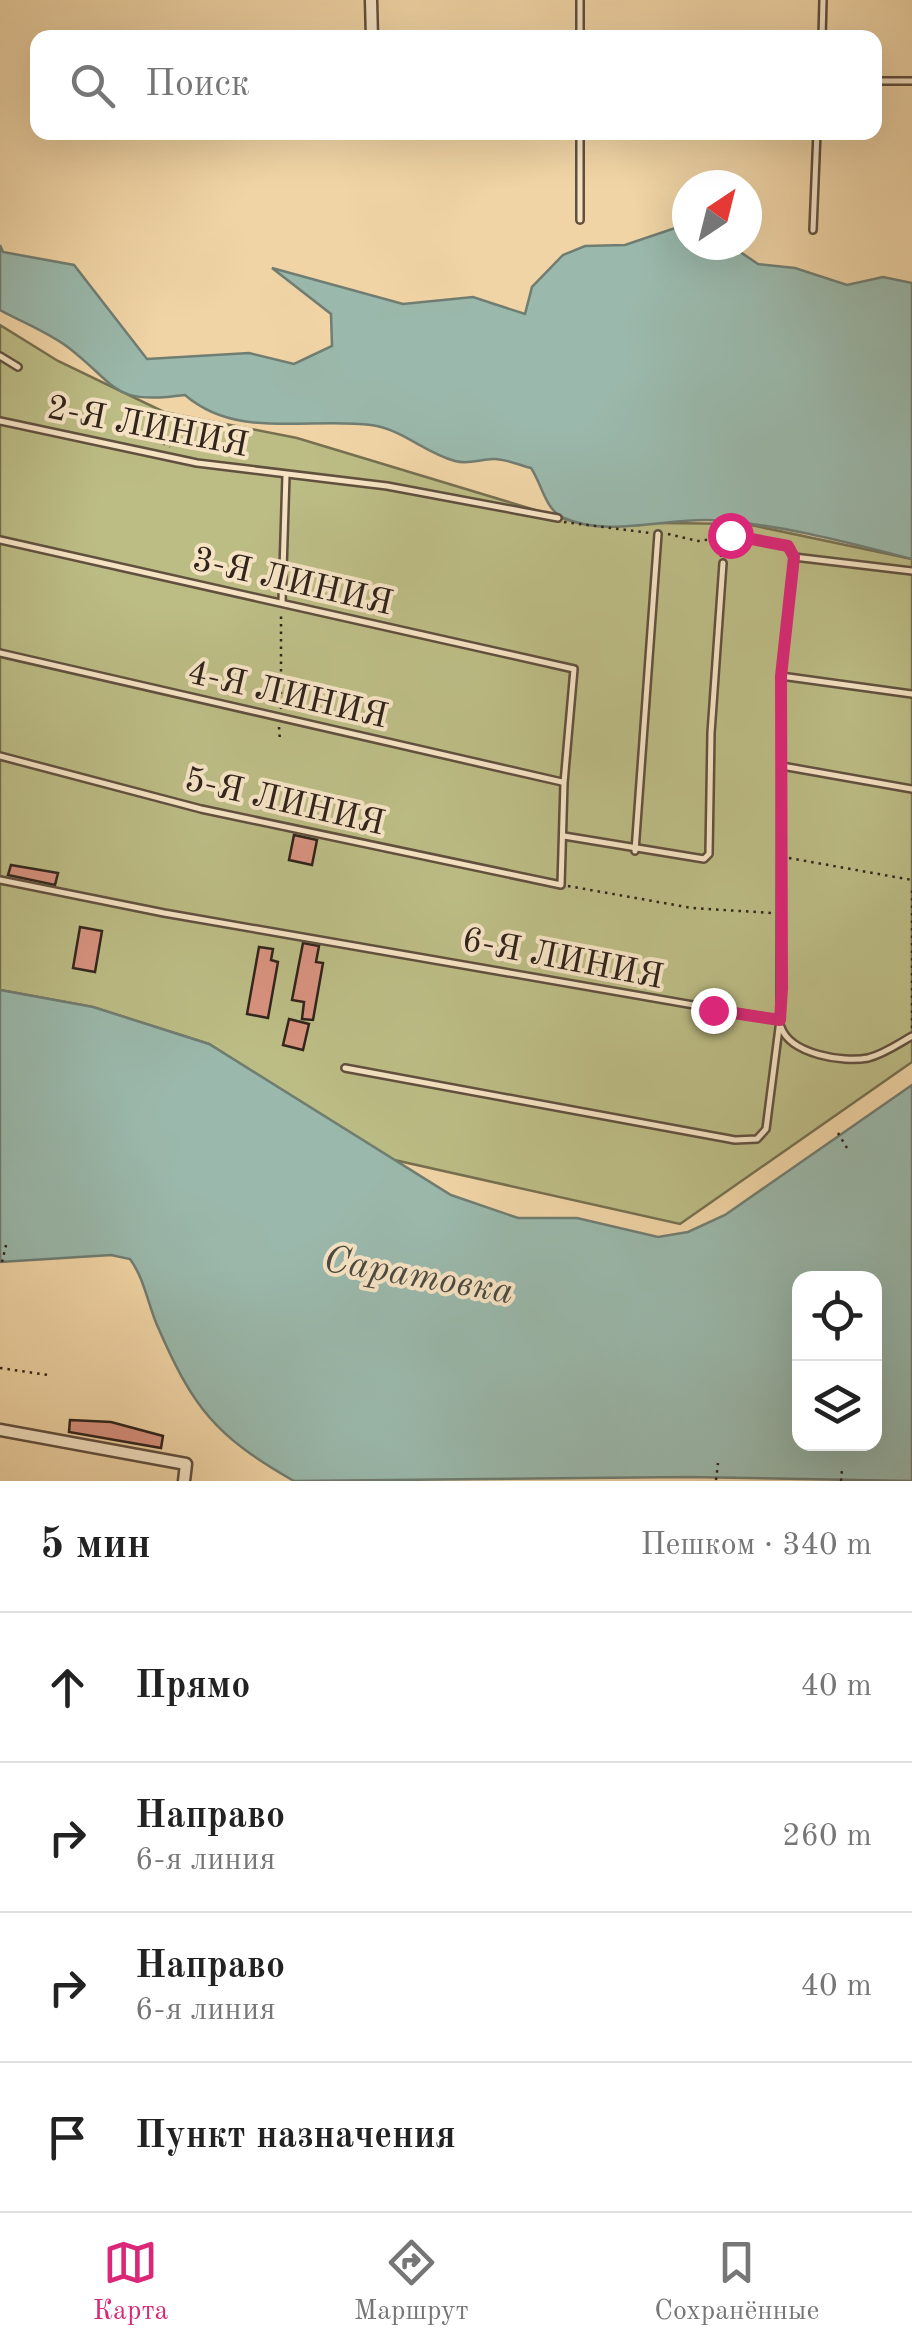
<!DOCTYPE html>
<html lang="ru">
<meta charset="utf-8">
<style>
:root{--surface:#fff;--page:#f6f6f6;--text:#222;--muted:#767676;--line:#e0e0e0;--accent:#db2777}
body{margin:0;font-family:"Old Standard TT",serif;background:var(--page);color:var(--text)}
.controls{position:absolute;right:30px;bottom:30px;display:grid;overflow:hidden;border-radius:20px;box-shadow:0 10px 40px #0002}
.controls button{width:90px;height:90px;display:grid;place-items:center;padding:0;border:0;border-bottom:2px solid var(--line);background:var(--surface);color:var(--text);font:50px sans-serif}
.compass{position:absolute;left:672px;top:170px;width:90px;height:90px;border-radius:50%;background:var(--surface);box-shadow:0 10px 40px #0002;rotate:35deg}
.stop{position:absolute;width:30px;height:30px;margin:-22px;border:8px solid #db2777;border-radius:50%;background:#fff}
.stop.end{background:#db2777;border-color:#fff;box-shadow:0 2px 10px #0008}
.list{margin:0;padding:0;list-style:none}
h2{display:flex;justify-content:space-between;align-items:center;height:130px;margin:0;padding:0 40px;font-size:42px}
h2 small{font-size:32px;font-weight:400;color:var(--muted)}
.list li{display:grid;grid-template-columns:65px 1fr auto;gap:30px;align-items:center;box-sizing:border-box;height:150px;padding:0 40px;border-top:2px solid var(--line)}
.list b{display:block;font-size:38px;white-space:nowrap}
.list p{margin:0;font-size:32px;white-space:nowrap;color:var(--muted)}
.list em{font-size:32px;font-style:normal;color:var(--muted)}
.icon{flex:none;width:55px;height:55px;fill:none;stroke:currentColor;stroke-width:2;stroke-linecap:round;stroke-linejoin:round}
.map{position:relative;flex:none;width:912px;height:1481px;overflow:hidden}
.search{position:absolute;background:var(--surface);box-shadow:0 10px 40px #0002;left:30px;right:30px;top:30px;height:110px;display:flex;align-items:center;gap:25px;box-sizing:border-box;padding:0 35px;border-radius:20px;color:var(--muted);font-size:38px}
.sheet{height:730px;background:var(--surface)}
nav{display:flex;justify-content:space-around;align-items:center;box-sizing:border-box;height:140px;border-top:2px solid var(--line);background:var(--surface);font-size:28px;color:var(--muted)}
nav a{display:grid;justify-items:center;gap:5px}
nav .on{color:var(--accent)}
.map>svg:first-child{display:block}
</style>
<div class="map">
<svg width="912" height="1481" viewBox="0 0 912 1481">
<rect width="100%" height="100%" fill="#f0d4a5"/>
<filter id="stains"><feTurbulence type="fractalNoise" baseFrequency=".002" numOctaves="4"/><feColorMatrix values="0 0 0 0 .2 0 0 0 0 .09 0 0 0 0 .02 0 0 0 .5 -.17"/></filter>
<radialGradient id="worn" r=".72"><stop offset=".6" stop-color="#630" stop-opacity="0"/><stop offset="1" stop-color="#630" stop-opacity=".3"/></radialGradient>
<!-- green -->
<polygon fill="#bcbc85" stroke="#767050" stroke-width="2.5" points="0,325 58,361 164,412 297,438 575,522 746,524 912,559 912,1062 680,1224 390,1159 209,1044 93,1007 0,990"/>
<!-- water -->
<g fill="#9ab8ab" stroke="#707d72" stroke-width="2.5" fill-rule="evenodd">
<path d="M687 224V245H730L758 264 795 268 847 285 883 277 912 283V559C847 542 776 523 708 520 663 519 606 537 564 518 545 510 542 484 531 468 519 465 506 459 494 459 480 459 469 465 455 461 425 453 402 429 371 425 308 417 237 440 185 395 112 405 119 387 69 348 50 333 22 322 0 310V245L3 252 74 265 147 359 249 353 294 364 332 346 331 314 272 268 403 304 473 297 525 314 532 287 563 255 585 246 625 245Z"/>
<path d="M0 990 93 1007 209 1044 451 1195 518 1218H577L658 1237 688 1232 725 1215 912 1085V1481L688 1477 294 1481C215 1436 193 1408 157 1325 148 1304 144 1278 130 1259L111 1255 0 1262ZM874 1278V1444H800V1278Z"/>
</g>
<!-- building -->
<g fill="#d8927f" stroke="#31241c" stroke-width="2.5">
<polygon points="294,835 317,840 312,865 289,860"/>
<polygon points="11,865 58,873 55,885 8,875"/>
<polygon points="80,927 102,931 95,972 73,968"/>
<polygon points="303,943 319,946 316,962 323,963 313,1020 302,1019 304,1002 292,1000"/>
<polygon points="259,947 273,949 271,960 278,962 268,1018 247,1014"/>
<polygon points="289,1019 309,1024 303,1050 283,1045"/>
<polygon points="70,1420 111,1422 163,1436 161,1448 69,1432"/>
</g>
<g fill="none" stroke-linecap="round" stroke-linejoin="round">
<defs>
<g id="lane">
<polyline points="580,0 580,38"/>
<polyline points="822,38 823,0"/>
<polyline points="874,81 912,81"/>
<polyline points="580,220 580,132"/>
<polyline points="813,230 817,132"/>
<polyline points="0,356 18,367"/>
<polyline points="0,421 197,463 387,486 558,518"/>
<polyline points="0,540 574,669 564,783 561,885 201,809 0,756"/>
<polyline points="282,602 286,475"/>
<polyline points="0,653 562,782"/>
<polyline points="781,676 912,694"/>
<polyline points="782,766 912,789"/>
<polyline points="564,836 704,859 709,854 711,733 723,563"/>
<polyline points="635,851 658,534"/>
<polyline points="0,880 164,913 780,1020 781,676 794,557 912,571"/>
<path d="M781 1027C790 1054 843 1063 868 1058 884 1054 898 1044 912 1036"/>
<polyline points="345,1068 735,1140 757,1139 766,1129 780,1020"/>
</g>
<g id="street">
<polyline points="371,0 372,38"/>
<polyline points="0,1430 186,1464 184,1481"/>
</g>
</defs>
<!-- lane casing -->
<use href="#lane" stroke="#61503e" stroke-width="10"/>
<!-- street casing -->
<use href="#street" stroke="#61503e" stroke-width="15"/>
<!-- path -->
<g stroke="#31241c" stroke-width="2.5" stroke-dasharray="2.5 5" stroke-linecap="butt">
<polyline points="150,436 170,447"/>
<polyline points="564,522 650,533"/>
<polyline points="668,534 698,541 721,538"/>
<path d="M721 557V538C740 533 775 539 790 550"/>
<polyline points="281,709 281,613"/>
<polyline points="279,727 280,741"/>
<polyline points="789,858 912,880"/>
<polyline points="568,886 692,908 772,913"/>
<polyline points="912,1028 912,890"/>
<polyline points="838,1133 847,1148"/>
<polyline points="2,1262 7,1241"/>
<polyline points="0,1368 48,1375"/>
<polyline points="716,1480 718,1463"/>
<polyline points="841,1481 842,1469"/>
</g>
<!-- lane -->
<use href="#lane" stroke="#f5e3c4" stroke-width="5"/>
<!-- street -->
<use href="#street" stroke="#f5e3c4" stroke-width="10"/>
</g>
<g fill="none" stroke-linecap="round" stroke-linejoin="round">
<!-- route -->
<polyline stroke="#db2777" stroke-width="12" points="713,1010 780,1020 782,988 781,676 794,557 788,546 730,535"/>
</g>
<g text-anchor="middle" stroke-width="8" stroke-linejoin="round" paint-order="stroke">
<!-- street labels -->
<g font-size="35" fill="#31241c" stroke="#f5e3c4">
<text transform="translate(148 425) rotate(11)" y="12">2-Я ЛИНИЯ</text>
<text transform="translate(293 580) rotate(13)" y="12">3-Я ЛИНИЯ</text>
<text transform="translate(288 693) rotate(13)" y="12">4-Я ЛИНИЯ</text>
<text transform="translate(285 800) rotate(13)" y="12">5-Я ЛИНИЯ</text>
<text transform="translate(563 957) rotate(11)" y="12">6-Я ЛИНИЯ</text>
</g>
<!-- water labels -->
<g font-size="38" font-style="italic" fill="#4b4940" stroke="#f5e3c4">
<text transform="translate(419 1274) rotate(10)" y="13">Саратовка</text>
</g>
</g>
<rect width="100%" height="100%" filter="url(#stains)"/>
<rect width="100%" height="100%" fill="url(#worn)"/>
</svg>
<div class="controls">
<button><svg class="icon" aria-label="locate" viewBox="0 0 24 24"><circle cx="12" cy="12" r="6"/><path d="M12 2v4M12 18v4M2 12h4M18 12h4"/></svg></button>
<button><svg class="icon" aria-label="layers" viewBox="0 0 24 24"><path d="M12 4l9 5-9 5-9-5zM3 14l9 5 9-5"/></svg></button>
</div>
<svg class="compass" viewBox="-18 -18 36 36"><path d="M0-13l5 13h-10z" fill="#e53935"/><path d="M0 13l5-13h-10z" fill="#767676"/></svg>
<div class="stop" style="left:730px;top:535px"></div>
<div class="stop end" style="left:713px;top:1010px"></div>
<div class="search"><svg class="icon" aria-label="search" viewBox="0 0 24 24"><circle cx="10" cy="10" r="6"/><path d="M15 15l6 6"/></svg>Поиск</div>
</div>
<section class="sheet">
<h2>5 мин<small>Пешком · 340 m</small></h2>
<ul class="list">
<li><svg class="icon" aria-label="ahead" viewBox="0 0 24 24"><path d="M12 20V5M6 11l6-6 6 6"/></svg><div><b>Прямо</b></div><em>40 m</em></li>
<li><svg class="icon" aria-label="right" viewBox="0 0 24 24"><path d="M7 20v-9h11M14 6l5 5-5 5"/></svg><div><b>Направо</b><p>6-я линия</p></div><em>260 m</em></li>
<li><svg class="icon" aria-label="right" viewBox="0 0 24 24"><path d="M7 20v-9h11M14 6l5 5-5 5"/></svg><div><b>Направо</b><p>6-я линия</p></div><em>40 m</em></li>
<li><svg class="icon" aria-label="arrive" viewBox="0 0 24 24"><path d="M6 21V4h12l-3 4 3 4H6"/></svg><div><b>Пункт назначения</b></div></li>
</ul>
</section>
<nav>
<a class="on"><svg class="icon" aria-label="map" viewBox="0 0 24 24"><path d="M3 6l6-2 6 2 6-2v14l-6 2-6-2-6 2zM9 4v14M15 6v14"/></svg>Карта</a>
<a><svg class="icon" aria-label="directions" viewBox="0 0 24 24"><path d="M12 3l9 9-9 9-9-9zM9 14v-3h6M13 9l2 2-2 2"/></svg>Маршрут</a>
<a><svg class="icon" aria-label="saved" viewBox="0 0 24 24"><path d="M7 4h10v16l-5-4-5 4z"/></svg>Сохранённые</a>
</nav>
